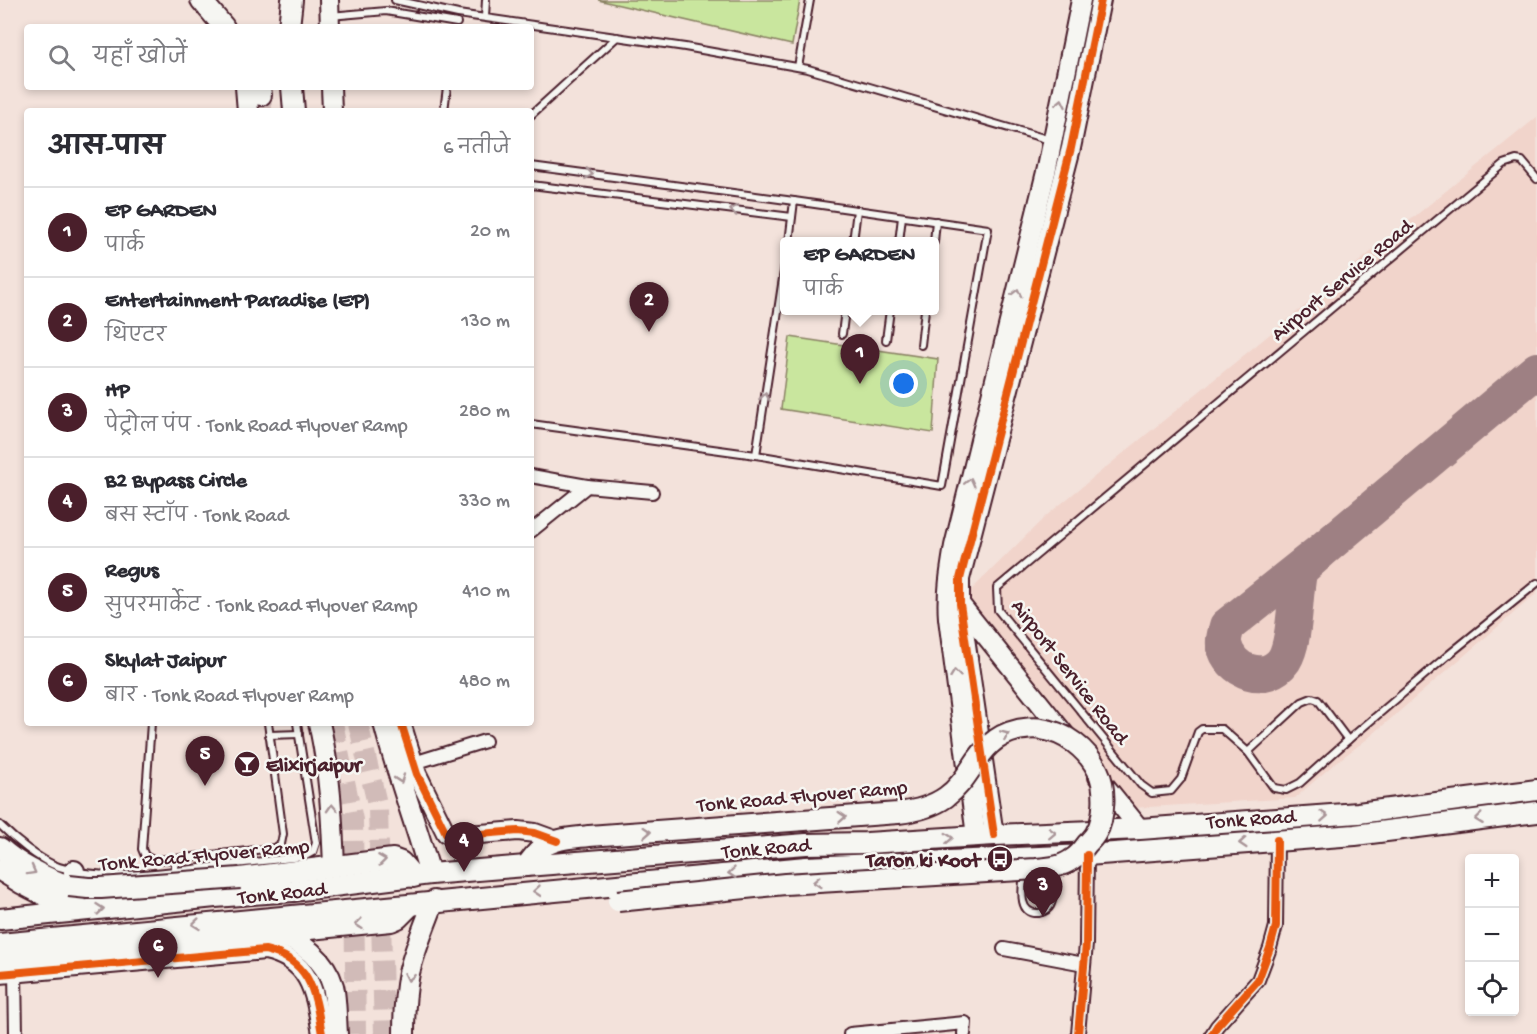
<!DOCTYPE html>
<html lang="hi">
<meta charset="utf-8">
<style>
:root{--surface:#fff;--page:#f7f7f7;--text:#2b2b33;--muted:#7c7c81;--line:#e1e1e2;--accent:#4a1f2b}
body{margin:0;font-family:"Gochi Hand","Playpen Sans Deva",sans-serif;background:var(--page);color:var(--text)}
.controls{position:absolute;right:18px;bottom:18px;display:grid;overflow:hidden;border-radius:6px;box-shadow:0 3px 9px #0003}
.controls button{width:54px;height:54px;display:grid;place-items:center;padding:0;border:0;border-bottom:2px solid var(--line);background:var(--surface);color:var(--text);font:30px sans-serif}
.you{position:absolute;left:904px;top:384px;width:21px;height:21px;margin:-15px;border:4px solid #fff;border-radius:50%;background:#1a73e8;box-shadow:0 0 0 9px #1a73e833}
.badge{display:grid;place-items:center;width:39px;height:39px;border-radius:50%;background:var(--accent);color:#fff;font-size:20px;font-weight:700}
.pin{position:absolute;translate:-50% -50px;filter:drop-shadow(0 2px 3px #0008)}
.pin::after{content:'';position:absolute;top:32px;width:21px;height:18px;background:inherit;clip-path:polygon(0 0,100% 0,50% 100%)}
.popup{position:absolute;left:780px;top:237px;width:159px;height:78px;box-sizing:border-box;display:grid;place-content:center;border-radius:6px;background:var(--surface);filter:drop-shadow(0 2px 4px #0005);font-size:20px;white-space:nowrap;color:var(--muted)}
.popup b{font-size:22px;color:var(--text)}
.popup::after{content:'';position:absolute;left:50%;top:100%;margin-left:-12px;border:12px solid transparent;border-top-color:var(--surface)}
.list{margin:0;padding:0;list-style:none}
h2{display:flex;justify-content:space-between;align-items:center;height:78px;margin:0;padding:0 24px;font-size:26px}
h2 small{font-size:20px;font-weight:400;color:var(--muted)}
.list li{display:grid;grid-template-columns:39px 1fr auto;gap:18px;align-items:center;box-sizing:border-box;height:90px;padding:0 24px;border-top:2px solid var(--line)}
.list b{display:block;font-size:22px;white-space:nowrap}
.list p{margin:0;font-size:20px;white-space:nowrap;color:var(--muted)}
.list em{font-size:20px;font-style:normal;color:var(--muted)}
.icon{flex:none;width:33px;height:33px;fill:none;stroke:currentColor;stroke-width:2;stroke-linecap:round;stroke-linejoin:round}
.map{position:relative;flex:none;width:1537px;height:1034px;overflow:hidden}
.search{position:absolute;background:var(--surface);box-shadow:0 3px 9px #0003;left:24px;top:24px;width:510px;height:66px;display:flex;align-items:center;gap:15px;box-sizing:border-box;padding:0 21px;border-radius:6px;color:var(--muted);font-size:22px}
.panel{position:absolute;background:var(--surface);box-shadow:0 3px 9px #0003;left:24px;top:108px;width:510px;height:618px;border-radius:6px}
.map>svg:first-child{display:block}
</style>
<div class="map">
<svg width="1537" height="1034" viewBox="0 0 1537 1034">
<rect width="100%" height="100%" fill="#f3e2db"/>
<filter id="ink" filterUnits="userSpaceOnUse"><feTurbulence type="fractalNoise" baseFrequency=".0167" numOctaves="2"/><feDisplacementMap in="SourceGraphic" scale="12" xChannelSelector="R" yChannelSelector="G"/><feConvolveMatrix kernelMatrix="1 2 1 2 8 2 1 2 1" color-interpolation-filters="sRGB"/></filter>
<g filter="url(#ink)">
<!-- built -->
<polygon fill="#f1d4cb" points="1537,117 1537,593 1366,740 1334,764 1295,798 1132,808 967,594 1046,516"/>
<!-- green -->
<g fill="#c9e69e" stroke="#8a8264" stroke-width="1.5">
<polygon points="598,0 800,0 792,45"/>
<polygon points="790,337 938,359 933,433 781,409"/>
</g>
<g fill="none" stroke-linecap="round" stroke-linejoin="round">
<!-- taxiway -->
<path stroke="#9e8083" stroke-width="36" d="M1321 551 1303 567 1299 573C1294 597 1296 641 1284 660 1267 685 1229 672 1224 644 1223 639 1226 631 1227 626L1321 551 1537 370"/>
<!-- primary-tunnel -->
<g stroke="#d1bbb8" stroke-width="20" stroke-dasharray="20 10" stroke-linecap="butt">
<polyline points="261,95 262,111"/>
<polyline points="333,723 353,820 356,1034"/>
<polyline points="358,723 378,808 384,1034"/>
</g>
<defs>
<g id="lane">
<polyline points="395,0 458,14 685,47 808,69 1050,140"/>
<polyline points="330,16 386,11 457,23"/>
<polyline points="485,17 486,0"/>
<polyline points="798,67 810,0"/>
<polyline points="444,111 447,87"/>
<polyline points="531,115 617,37"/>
<polyline points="531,166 794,201 988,229 942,486 756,455 531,424"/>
<polyline points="1537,179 1522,161 1516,160 1504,164 997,588 998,610 1141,785 1152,793 1171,791 1181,779 1198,732 1202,729 1222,729 1248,752 1274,788 1286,790 1300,783 1348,740 1447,656 1537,583"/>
<polyline points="531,185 792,217"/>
<polyline points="789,242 794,201"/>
<polyline points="853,242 857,210"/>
<polyline points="899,242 902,217"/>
<polyline points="934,242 936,221"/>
<polyline points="842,334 845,310"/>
<polyline points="886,340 890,310"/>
<polyline points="921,345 925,310"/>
<polyline points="756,455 785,265"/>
<polyline points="151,723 142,849 145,856 153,860 175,859"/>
<polyline points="269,735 299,734"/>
<polyline points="1248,752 1302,702 1312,698 1318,700 1348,740"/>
<path d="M0 825C14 839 39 860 59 867 104 882 163 872 209 867 241 863 273 860 304 857L313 852 316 843 297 723"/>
<polyline points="175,871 175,859 275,848 281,844 283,834 268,723"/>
<path d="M1024 872C1023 885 1016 915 1039 913 1043 912 1048 910 1050 906 1055 897 1055 878 1056 868"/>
</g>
<g id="street">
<polyline points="531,476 587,486"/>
<polyline points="531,531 587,486 652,492"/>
<polyline points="414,763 485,741"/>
<polyline points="1004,949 1084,964"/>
<polyline points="15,972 16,1034"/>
<polyline points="850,1034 965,1023 964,1034"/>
<polyline points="1078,1034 1086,944 1087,855"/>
<polyline points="1212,1034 1217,1026 1258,980 1270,948 1276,926 1277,840"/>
</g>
<g id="secondary">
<polyline points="329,0 330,27"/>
<polyline points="331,87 332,111"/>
<polyline points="961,605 1070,741"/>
<polyline points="401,723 417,774 446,833 456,836 518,831 535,833 557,841"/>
<polyline points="1098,777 1140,829"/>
<polyline points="994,835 960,604 960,579 1071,148 1101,0"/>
<path d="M976 836 948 618C946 593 950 570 954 546L1047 168 1081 0"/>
<path d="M0 974 265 950C312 960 315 994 322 1034"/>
</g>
<g id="primary">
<polyline points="201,0 224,27"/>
<polyline points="289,27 292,0"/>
<polyline points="246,87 248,111"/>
<polyline points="260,87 261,95"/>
<polyline points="292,87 294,111"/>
<path d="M319 723C330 770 332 818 334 866"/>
<path d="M384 723C397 774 416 824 430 874"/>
<path d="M0 848C20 866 43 877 69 886"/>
<path d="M526 866C531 860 536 852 542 848 555 838 573 838 589 836"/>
<polyline points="0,870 21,883 75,911 74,871"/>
<polyline points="240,878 393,859 401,862 414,877"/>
<polyline points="0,919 215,897 293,891 430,874 526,866 806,844 867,843 994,835 1140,829 1358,813 1537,790"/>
<path d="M276 935C301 939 326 961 333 986 336 998 336 1021 337 1034"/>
<polyline points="0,944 806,867 1087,855 1355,835 1537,812"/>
<polyline points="0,963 219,938 391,921 398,918 411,905"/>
<path d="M404 1034C404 1014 405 993 409 973 415 948 425 925 434 901"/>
</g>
</defs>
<!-- lane casing -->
<use href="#lane" stroke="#4a1f2b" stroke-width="10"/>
<!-- street casing -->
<use href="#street" stroke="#4a1f2b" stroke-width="16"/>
<!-- secondary casing -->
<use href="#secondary" stroke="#4a1f2b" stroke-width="22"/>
<!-- primary casing -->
<use href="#primary" stroke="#4a1f2b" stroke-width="24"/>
<!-- lane -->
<use href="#lane" stroke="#f6f6f2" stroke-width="6"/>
<!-- street -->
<use href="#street" stroke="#f6f6f2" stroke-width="12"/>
<!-- secondary -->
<use href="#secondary" stroke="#f6f6f2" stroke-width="18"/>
<!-- primary -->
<use href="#primary" stroke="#f6f6f2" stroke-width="20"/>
<defs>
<g id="primary-bridge">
<path d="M589 836 898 813C915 811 932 807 946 797 975 776 977 739 1018 730 1025 729 1034 727 1041 729 1065 732 1087 749 1098 771 1106 787 1105 818 1096 833 1094 837 1090 841 1087 844 1082 851 1078 856 1071 860 1061 867 1048 868 1036 869L785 884 618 901"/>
<polyline points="69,886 88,888 101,888 240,878"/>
</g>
</defs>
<!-- primary-bridge casing -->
<use href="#primary-bridge" stroke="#4a1f2b" stroke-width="24" stroke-linecap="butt"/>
<!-- primary-bridge -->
<use href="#primary-bridge" stroke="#f6f6f2" stroke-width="20"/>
<defs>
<g id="cycleway">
<polyline points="401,723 417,774 446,833 456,836 518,831 535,833 557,841"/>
<polyline points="994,835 960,604 960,579 1071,148 1101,0"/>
<path d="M0 974 265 950C312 960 315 994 322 1034"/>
<polyline points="1078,1034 1086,944 1087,855"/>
<polyline points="1212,1034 1217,1026 1258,980 1270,948 1276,926 1277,840"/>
</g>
</defs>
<!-- cycleway casing -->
<use href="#cycleway" stroke="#f6f6f2" stroke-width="11"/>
<!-- cycleway -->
<use href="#cycleway" stroke="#e8590c" stroke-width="8"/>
</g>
<!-- one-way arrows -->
<defs><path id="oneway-chevron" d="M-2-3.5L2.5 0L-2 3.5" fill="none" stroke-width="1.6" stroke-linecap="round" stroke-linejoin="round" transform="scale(1.5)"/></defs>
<g stroke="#a99598">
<use href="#oneway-chevron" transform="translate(1061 103) rotate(-79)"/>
<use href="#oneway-chevron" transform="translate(589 174) rotate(8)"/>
<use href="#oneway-chevron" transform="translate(734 210) rotate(-173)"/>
<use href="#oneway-chevron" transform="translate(1017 293) rotate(-76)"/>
<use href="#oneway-chevron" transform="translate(765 397) rotate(-81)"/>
<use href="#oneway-chevron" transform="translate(970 482) rotate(-76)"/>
<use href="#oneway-chevron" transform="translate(955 674) rotate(-97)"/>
<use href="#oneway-chevron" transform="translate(1005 735) rotate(-23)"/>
<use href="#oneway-chevron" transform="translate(400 779) rotate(71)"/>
<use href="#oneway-chevron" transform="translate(332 808) rotate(-93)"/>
<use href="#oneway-chevron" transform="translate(1324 816) rotate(-4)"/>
<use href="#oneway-chevron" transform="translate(842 817) rotate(-4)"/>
<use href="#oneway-chevron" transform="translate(1479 819) rotate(173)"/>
<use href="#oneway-chevron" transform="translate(647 832) rotate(-4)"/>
<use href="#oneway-chevron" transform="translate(1052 833) rotate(-2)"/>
<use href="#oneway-chevron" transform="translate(949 838) rotate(-3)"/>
<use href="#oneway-chevron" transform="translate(1243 843) rotate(176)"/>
<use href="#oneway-chevron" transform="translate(382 860) rotate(-7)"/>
<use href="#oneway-chevron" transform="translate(32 871) rotate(29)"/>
<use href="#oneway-chevron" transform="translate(732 873) rotate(175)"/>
<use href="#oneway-chevron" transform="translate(817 882) rotate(176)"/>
<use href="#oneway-chevron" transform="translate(537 891) rotate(175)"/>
<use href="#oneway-chevron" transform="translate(100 909) rotate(-6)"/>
<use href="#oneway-chevron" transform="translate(196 924) rotate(174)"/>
<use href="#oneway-chevron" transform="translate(359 924) rotate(174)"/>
<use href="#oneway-chevron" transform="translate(409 977) rotate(101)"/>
</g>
</g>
<!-- icons -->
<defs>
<symbol id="bar-disc" viewBox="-11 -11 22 22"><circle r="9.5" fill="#4a1f2b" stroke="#f6f6f2"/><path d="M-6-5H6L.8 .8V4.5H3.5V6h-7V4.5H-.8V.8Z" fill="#fff"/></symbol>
<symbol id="bus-disc" viewBox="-11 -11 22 22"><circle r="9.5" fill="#4a1f2b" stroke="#f6f6f2"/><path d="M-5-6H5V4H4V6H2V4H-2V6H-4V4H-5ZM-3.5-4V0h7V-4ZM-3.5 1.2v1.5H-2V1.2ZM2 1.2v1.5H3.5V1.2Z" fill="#fff"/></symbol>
</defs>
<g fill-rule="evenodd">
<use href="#bar-disc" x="232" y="749" width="30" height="30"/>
<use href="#bus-disc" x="985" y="844" width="30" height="30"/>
</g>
<g text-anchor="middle" stroke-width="5" stroke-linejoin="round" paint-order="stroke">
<!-- street labels -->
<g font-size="21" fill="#4a1f2b" stroke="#f6f6f2">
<text transform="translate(1341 279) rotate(-40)" y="7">Airport Service Road</text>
<text transform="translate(1071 671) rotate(52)" y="7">Airport Service Road</text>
<text transform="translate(802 795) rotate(-5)" y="7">Tonk Road Flyover Ramp</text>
<text transform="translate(1251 818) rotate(-4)" y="7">Tonk Road</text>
<text transform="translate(766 847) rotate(-5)" y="7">Tonk Road</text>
<text transform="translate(204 854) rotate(-5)" y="7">Tonk Road Flyover Ramp</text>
<text transform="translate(282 892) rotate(-6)" y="7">Tonk Road</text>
</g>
<!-- poi labels -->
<g font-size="21" font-weight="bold" fill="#4a1f2b" stroke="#f6f6f2" text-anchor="start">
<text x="266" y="771">Elixirjaipur</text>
<text x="980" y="866" text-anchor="end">Taron ki Koot</text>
</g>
</g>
</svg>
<div class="controls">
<button>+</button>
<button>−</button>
<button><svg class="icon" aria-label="locate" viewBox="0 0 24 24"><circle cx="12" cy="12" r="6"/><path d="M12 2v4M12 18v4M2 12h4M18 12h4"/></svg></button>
</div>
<div class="you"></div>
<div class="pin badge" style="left:860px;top:384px">1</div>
<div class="popup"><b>EP GARDEN</b>पार्क</div>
<div class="pin badge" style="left:649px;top:332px">2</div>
<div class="pin badge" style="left:1043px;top:917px">3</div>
<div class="pin badge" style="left:464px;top:872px">4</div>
<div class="pin badge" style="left:205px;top:786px">5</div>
<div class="pin badge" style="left:158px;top:978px">6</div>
<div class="search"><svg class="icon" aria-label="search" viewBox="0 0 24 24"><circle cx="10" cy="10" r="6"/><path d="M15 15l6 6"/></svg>यहाँ खोजें</div>
<section class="panel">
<h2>आस-पास<small>6 नतीजे</small></h2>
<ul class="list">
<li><span class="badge">1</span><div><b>EP GARDEN</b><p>पार्क</p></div><em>20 m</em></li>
<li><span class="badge">2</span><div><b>Entertainment Paradise (EP)</b><p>थिएटर</p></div><em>130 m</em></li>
<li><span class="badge">3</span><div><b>HP</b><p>पेट्रोल पंप · Tonk Road Flyover Ramp</p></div><em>280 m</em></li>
<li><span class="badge">4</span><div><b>B2 Bypass Circle</b><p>बस स्टॉप · Tonk Road</p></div><em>330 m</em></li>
<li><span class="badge">5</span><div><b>Regus</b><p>सुपरमार्केट · Tonk Road Flyover Ramp</p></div><em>410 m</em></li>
<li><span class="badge">6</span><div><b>Skylat Jaipur</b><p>बार · Tonk Road Flyover Ramp</p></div><em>480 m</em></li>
</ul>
</section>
</div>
